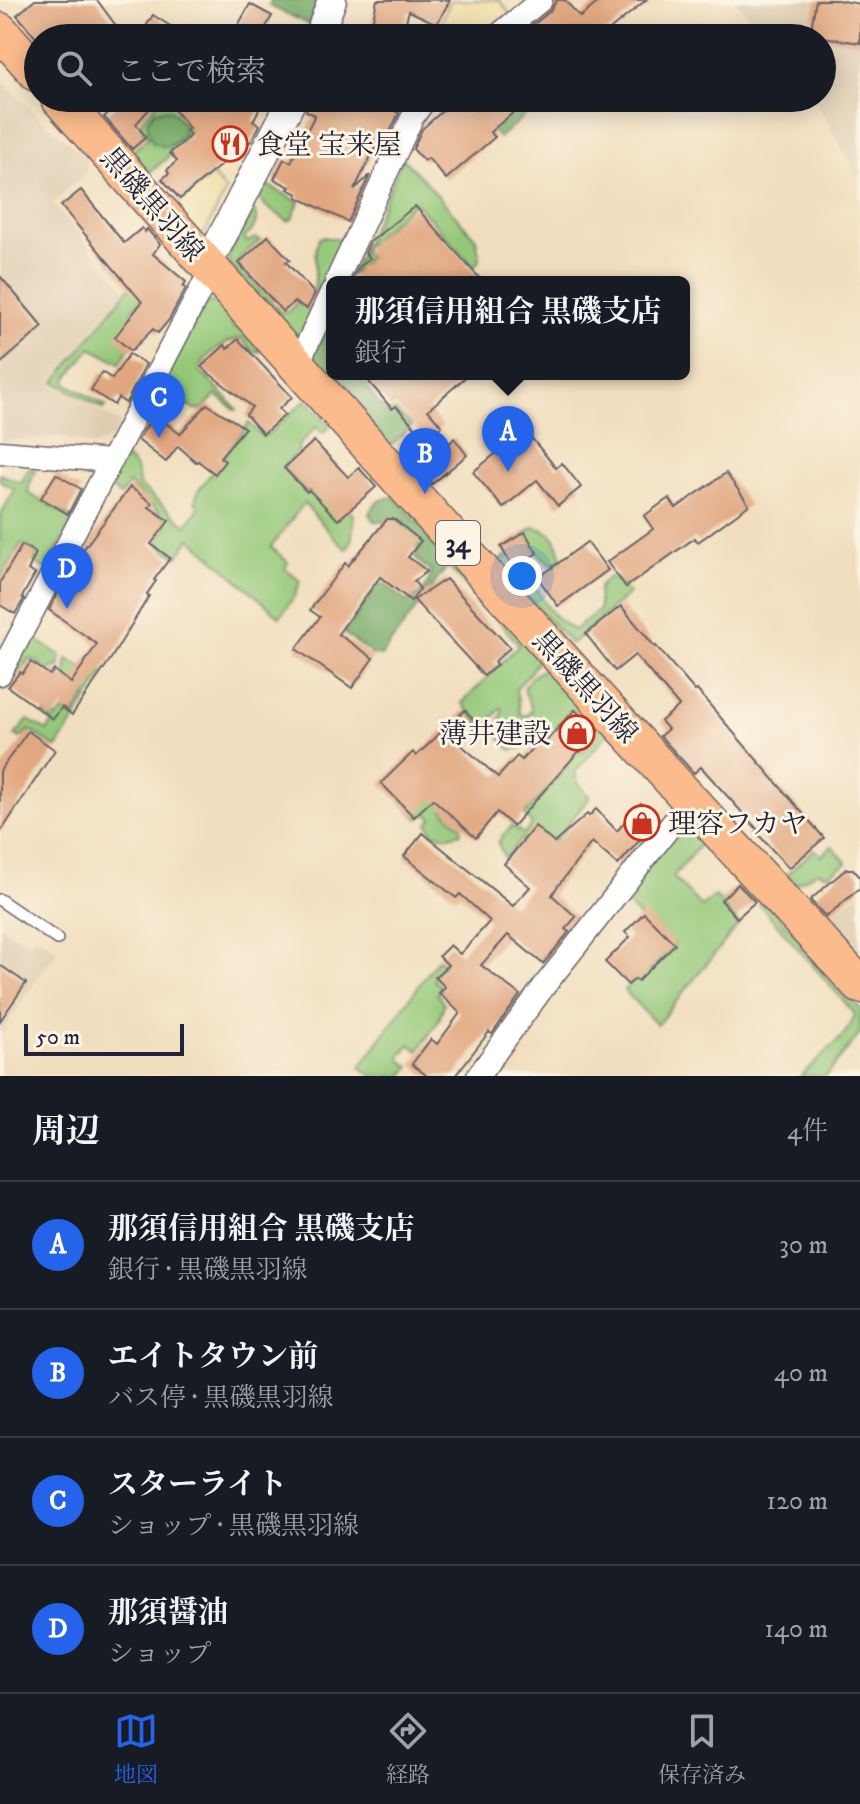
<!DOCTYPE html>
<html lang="ja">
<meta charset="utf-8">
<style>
:root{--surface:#171b24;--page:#20242c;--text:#f1f3f6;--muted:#9ea1a6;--line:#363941;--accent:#2563eb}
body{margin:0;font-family:"IM FELL DW Pica","Noto Serif JP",serif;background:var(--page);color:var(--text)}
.scale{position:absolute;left:24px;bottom:20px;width:160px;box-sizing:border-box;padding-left:8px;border:4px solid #22223b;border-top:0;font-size:22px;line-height:28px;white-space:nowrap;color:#22223b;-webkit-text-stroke:6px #fcf5e5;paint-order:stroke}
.you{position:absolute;left:522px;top:576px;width:28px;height:28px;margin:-20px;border:6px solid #fff;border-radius:50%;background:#1a73e8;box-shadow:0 0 0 12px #1a73e833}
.badge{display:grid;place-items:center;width:52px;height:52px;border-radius:50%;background:var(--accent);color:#fff;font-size:26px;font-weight:700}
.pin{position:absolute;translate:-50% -66px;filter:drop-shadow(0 2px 4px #0008)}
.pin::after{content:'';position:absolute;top:42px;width:28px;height:24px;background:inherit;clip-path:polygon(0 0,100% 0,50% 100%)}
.popup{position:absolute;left:326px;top:276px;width:364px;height:104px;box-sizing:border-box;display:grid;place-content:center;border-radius:12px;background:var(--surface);filter:drop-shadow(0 2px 6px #0005);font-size:26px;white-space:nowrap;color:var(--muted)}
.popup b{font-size:30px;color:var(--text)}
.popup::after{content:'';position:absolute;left:50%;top:100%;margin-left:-16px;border:16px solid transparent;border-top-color:var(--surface)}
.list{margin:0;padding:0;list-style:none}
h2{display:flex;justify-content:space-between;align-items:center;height:104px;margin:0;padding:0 32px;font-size:34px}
h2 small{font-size:26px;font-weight:400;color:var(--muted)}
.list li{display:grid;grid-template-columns:52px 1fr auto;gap:24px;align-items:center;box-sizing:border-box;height:128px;padding:0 32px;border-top:2px solid var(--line)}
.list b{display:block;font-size:30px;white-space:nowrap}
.list p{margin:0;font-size:26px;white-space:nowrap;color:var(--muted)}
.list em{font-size:26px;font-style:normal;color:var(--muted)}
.icon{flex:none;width:44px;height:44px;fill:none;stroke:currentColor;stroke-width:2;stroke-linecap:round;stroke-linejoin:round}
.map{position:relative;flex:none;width:860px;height:1076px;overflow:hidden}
.search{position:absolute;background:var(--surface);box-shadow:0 4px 20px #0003;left:24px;right:24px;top:24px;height:88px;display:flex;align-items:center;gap:20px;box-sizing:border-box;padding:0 28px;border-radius:44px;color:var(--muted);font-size:30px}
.sheet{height:616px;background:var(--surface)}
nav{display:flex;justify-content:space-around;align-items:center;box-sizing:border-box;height:112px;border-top:2px solid var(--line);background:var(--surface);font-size:22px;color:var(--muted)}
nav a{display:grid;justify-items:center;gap:4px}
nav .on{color:var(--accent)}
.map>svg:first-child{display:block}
</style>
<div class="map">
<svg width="860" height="1076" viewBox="0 0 860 1076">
<rect width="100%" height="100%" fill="#fcf5e5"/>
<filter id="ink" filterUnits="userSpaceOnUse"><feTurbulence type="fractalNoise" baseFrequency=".0125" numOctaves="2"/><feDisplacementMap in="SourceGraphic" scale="16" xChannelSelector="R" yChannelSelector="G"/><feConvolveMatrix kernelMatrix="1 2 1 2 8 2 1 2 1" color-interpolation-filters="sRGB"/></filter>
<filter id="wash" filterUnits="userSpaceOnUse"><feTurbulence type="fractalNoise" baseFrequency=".006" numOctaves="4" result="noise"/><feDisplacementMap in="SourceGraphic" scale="32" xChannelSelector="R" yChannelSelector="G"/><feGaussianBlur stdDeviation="1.8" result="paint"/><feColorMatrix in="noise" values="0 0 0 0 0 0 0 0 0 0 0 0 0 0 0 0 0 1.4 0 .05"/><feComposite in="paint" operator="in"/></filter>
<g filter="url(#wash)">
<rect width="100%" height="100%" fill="#f1debe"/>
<!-- built -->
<g fill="#dfcdb2">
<polygon points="735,0 860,0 860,179 813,98 822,98 822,38 768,38"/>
<polygon points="0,79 46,124 76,148 86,160 87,171 53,203 125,289 51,383 120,423 112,438 93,446 58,436 0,442"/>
<polygon points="860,892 860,961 824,921"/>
<polygon points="0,925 28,944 35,935 57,950 0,1034"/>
</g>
<!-- green -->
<g fill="#94c879" stroke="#5b755a" stroke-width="2">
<polygon points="157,98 164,98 194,118 187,127 185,137 169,150 168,157 149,173 131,153 148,138 139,124 159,101"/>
<polygon points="403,159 425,181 476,239 480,259 474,267 415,202 362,249 369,257 350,277"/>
<path d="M265 184 299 202 292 219 288 221C278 213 264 209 259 196Z"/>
<polygon points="252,210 254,211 257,219 252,231 244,238 247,242 255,238 260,240 240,258 239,267 280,312 288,312 296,303 313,311 298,345 228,262 229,256"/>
<path d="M323 237 342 240 344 243 320 294 314 290C317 273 312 255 319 238Z"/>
<polygon points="137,278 150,289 132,311 132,343 120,363 91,348 68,377 66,383 106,406 103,409 55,382"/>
<path d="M210 302H217L232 318 233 328 242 329 261 351 254 353 241 338C225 341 205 354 199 370L237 409 235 410 216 395 202 409 195 410C181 403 171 395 162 382L204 306Z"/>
<path d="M306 400 330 426 323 433 316 427 298 446 299 451 283 467 305 492H311L322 481 354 516C351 530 355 537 347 549L338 542 304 503 271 547 288 562 285 568 300 581 295 595 280 617 190 538 178 557 165 550 157 542 167 526 166 519 129 483 120 496 108 485 123 457C136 464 138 471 139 485L186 525 199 508 195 501 198 491 249 423 258 433 267 435Z"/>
<polygon points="29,468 35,471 29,486 28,493 74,519 46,569 34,562 37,556 35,551 21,543 0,579 0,516 15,489 0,481 0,474 21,483"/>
<path d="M534 527C554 531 557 540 562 559L551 565 537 553 525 533Z"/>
<path d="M504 557C520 558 536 561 537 580 538 588 535 584 539 592 546 608 559 622 574 630L599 610C600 592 593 589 609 577L618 580 629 594 571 644 497 563Z"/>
<path d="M452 560 536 651 538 661 532 670 516 689 520 714 526 716 532 710 524 689C528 678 536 673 546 668L584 705 579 710H571L556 727V734L577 753 582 752 599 734 598 729 586 718 591 712 609 732 575 772 578 783 589 796 588 800 569 822V825L548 847 534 848 522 838 505 859 498 843 503 835 512 826 524 834 532 824 524 815 568 766 569 759 544 736 538 734 523 748 511 750C493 734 495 733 503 711L501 708 485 727H482L462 703 519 645 499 621 448 567Z"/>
<polygon points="35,639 61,656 59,668 52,667 49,671 34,660 28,660 22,670 18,671 5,689 2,688 25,644 30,646"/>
<polygon points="67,659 82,667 89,661 104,673 57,748 30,730 26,732 20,738 15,735 28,720 47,731 53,722 43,715 47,713 57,719 63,711 72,717 86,696 87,693 66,677"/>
<polygon points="429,794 443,804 444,811 461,827 461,833 446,837 433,833 428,824 432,818 428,814 418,819 411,813"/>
<polygon points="681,826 689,826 702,842 673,877 702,907 715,896 739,924 657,1025 624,990 635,979 638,981 675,944 640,918 623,899"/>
<polygon points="832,846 847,863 827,875 818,871 796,884 787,874 815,849 821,856"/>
<path d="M764 900 860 1009V1034L826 1076H801C817 1058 849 1037 855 1014L759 904Z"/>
<polygon points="438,959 445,964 435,974 434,981 442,987 437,994 444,1004 439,1020 418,1051 410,1044 401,1055 401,1060 410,1067 402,1076 372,1076 360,1067"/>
</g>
<!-- forest -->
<g fill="#77ac69" stroke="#4c6752" stroke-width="2">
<polygon points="271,0 322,0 311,25 269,6"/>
<polygon points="460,98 490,98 481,106 534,98 537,105 499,138"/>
<polygon points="164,109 172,111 183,124 183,134 173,144 165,147 153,143 149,133 147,122 155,111"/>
<path d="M332 307V374H362C367 390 375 400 387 412L396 411 412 426 389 447 311 361Z"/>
<path d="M394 497 452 560 381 656 373 655 344 633 379 584H385L407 602C419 598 431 584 431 571L417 560 415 557 418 548 416 540 392 520 379 522 374 521 369 514C374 502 382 498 394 497Z"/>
</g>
<!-- sand -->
<g fill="#eeda9e" stroke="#887e6c" stroke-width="2">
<polygon points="451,0 499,0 510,13 482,38 449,38 440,27"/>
<polygon points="212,175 226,191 205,233 197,235 173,207"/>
</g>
<g id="blocks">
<!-- building -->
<g fill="#e1a781">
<polygon points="35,0 97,0 125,38 36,38 17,15"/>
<polygon points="377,0 450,0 437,24 409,11 401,38 369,38"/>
<polygon points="557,0 565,0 580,17 601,0 646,0 600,38 517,38 550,11"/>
<polygon points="816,0 837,0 860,4 860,43 810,35"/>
<polygon points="250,4 272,16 260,38 231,38"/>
<polygon points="153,15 189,38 139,38"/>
<polygon points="125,98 159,98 136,124 146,137 132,149 104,117"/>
<polygon points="164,98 265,98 253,121 260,125 252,140 230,161 228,159 180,199 162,179 169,173 167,170 177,161 170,153 191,135 186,131 189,128"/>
<polygon points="310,98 370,98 399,113 381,151 375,148 354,190 370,175 348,222 297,197 298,194 288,189 290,187 274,179 284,159 291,162 315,115 306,111"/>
<polygon points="457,98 464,98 475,110 490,98 531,98 490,132 495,137 446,179 428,158 424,161 413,149 422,129"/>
<polygon points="81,190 124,243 142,228 145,232 147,229 160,244 153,254 186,282 183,286 186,288 169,320 158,333 153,329 131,351 115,337 142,302 61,206"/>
<polygon points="415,206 483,282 351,282 358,268 370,258 365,253 370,242"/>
<polygon points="268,236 290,260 286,262 315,294 307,309 294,302 283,312 239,263"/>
<polygon points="0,276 43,327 0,364"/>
<polygon points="238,339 292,397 279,409 285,415 263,434 246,415 252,407 201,367 225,345 227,349"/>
<polygon points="129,354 146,364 126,403 118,398 114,405 91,390 102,372 112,379"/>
<polygon points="379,374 469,374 428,410 442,426 427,440 396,406 392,409 369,382"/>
<polygon points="207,404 245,428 220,457 225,461 215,474 198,461 196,462 178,446 166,462 138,440 154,414 180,434"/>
<polygon points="525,430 556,468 562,463 581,487 558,506 537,480 503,508 473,472"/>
<polygon points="454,438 467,455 432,484 424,475"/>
<polygon points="314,441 348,477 359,468 376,487 338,520 309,490 307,492 284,468"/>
<polygon points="726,473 749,505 698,542 695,538 626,587 607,562 653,529 644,516 669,498 676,508"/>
<polygon points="56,474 81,489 68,514 41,498"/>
<polygon points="130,487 152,503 149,507 169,521 151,544 170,558 154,580 156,581 147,594 149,596 112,657 72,715 62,707 53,719 8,687 20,672 22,674 31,662 50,675 54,670 71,683 97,644 49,610 60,589 63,591 83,555 80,554"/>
<polygon points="387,519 394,519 421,541 408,557 427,571 414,581 420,589 411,601 380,577 338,634 373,658 352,688 296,649 320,617 310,610 345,563 348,566"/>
<polygon points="525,532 537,553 513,568 501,547"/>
<polygon points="587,542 608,570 558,606 538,578"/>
<polygon points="22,545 36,553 28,570 35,574 22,597 24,599 15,614 0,605 0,582"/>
<polygon points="446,579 510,648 494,662 497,665 484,676 414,600"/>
<polygon points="621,606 655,647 656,646 695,691 697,690 824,838 789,868 756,832 758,830 701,767 694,773 660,736 668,729 661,721 679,706 635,655 615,671 586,634"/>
<polygon points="465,710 478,725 459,743 498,777 517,756 522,760 542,737 546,741 575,710 598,731 580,752 579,751 513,826 497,812 476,838 433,799 414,817 381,783 413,752 416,756"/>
<polygon points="28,731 55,750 0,833 0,771"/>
<polygon points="641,803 659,818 618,865 592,842 557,887 552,895 576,917 565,929 569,932 543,964 508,935 481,965 520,995 492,1034 489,1032 455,1076 427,1076 412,1064 431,1039 437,1044 460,1013 439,993 445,987 435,977 448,965 439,956 450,945 460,954 490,921 460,894 456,898 404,856 423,833 513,906 530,887 504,864 535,826 554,843 587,814 589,816 596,809 617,831"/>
<polygon points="846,869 853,869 860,877 860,888 826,917 810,900"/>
<polygon points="738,884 755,902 737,918 721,900"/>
<polygon points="644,913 675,944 638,981 635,979 628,985 605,962 630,937 625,932"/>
<polygon points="0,965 26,983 0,1021"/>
</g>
</g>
</g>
<g filter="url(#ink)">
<use href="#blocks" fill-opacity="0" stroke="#6a6469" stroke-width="2"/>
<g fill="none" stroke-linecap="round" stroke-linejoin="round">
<defs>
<polyline id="service" points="0,900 57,939"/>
<g id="minor">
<polyline points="495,38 541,0"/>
<polyline points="336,282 412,118 426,98"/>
<polyline points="297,366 332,291"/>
<polyline points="0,452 111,461"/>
<polyline points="0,674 211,270"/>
<polyline points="478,1076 545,985 690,801"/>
</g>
<g id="tertiary">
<polyline points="318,38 332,0"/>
<polyline points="207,266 293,98"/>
</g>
<g id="primary">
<polyline points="0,31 38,74"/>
<path d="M59 98C323 396 590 693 860 985"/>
</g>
</defs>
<!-- service casing -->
<use href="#service" stroke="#6a6469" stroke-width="14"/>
<!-- minor casing -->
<use href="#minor" stroke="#6a6469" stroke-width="25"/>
<!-- tertiary casing -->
<use href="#tertiary" stroke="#6a6469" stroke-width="31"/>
<!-- primary casing -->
<use href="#primary" stroke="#6a6469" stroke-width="39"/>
<!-- service -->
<use href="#service" stroke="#fff" stroke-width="11"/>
<!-- minor -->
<use href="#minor" stroke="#fff" stroke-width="22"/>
<!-- tertiary -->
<use href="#tertiary" stroke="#fff" stroke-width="28"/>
<!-- primary -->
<use href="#primary" stroke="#fbbb8c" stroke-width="36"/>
</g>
</g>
<!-- icons -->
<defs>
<symbol id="restaurant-ring" viewBox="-11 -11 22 22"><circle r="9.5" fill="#fcf5e5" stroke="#c8321e" stroke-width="1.5"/><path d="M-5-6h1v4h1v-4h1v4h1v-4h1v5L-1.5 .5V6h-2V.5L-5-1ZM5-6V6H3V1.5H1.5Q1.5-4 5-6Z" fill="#c8321e"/></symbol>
<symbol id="shop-ring" viewBox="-11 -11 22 22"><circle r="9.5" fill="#fcf5e5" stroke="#c8321e" stroke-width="1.5"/><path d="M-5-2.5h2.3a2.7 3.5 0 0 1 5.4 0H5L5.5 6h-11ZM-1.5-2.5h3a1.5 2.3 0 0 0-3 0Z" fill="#c8321e"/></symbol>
</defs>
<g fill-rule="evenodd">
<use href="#restaurant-ring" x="210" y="124" width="40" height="40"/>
<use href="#shop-ring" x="557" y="713" width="40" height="40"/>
<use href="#shop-ring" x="622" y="803" width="40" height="40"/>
</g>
<g text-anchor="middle" stroke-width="6" stroke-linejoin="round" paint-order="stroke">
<!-- shield labels -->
<rect fill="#fcf5e5" stroke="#63616e" stroke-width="2" x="436" y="521" width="44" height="44" rx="6"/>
<g font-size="26" font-weight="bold" fill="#22223b">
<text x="458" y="552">34</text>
</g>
<!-- poi labels -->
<g font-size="28" fill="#22223b" stroke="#fcf5e5" text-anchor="start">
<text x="256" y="154">食堂 宝来屋</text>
<text x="551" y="743" text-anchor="end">薄井建設</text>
<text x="668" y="833">理容フカヤ</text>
</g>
<!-- street labels -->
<g font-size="28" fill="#22223b" stroke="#fcf5e5">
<text transform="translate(153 204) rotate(49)" y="10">黒磯黒羽線</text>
<text transform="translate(586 686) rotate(48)" y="10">黒磯黒羽線</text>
</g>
</g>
</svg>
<div class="scale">50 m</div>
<div class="you"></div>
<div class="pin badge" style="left:508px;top:472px">A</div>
<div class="popup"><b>那須信用組合 黒磯支店</b>銀行</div>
<div class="pin badge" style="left:425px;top:494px">B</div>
<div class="pin badge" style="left:159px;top:438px">C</div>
<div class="pin badge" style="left:67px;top:609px">D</div>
<div class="search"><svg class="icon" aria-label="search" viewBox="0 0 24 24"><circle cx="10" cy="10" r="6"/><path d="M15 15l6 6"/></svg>ここで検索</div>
</div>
<section class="sheet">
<h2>周辺<small>4件</small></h2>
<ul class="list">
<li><span class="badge">A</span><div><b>那須信用組合 黒磯支店</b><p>銀行 · 黒磯黒羽線</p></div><em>30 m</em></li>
<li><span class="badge">B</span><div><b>エイトタウン前</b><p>バス停 · 黒磯黒羽線</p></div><em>40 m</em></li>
<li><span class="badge">C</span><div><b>スターライト</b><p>ショップ · 黒磯黒羽線</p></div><em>120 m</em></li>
<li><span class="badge">D</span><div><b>那須醤油</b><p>ショップ</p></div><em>140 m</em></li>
</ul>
</section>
<nav>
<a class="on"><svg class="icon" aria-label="map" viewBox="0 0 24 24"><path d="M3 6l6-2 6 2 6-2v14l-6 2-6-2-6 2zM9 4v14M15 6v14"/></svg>地図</a>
<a><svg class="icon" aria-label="directions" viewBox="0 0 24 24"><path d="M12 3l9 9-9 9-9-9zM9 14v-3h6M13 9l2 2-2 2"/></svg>経路</a>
<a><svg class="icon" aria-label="saved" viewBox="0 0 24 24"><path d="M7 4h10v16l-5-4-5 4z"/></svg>保存済み</a>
</nav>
